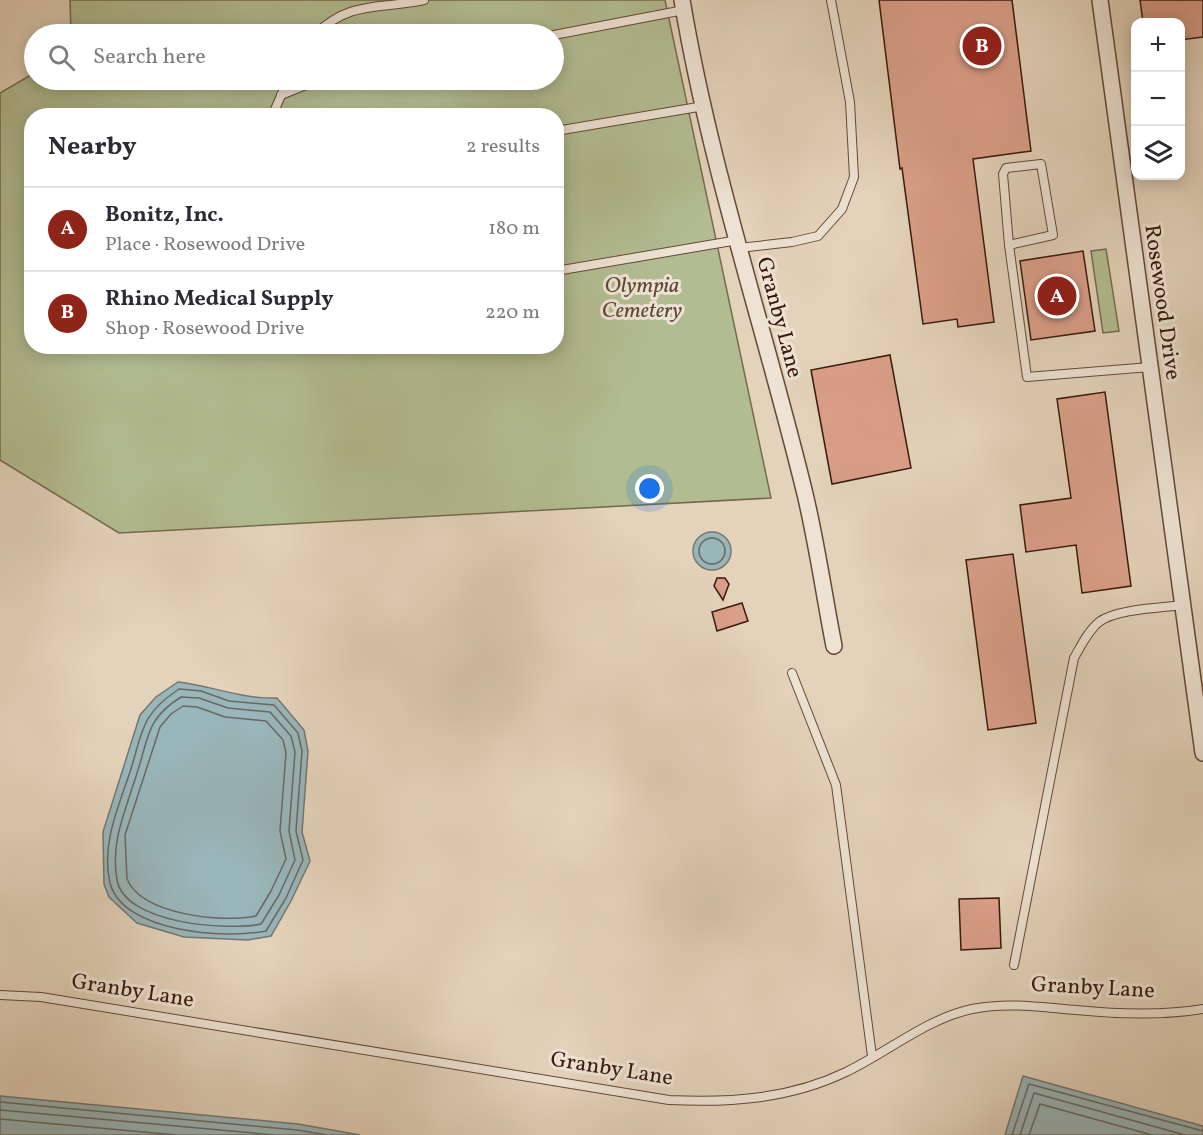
<!DOCTYPE html>
<meta charset="utf-8">
<style>
:root{--surface:#fff;--page:#f7f7f7;--text:#2b2b33;--muted:#7c7c81;--line:#e1e1e2;--accent:#8f2418}
body{margin:0;font-family:Vollkorn,serif;background:var(--page);color:var(--text)}
.controls{position:absolute;right:18px;top:18px;display:grid;overflow:hidden;border-radius:12px;box-shadow:0 3px 15px #0003}
.controls button{width:54px;height:54px;display:grid;place-items:center;padding:0;border:0;border-bottom:2px solid var(--line);background:var(--surface);color:var(--text);font:30px sans-serif}
.you{position:absolute;left:650px;top:489px;width:21px;height:21px;margin:-15px;border:4px solid #fff;border-radius:50%;background:#1a73e8;box-shadow:0 0 0 9px #1a73e833}
.badge{display:grid;place-items:center;width:39px;height:39px;border-radius:50%;background:var(--accent);color:#fff;font-size:20px;font-weight:700}
.pin{position:absolute;translate:-50% -50%;border:3px solid #fff;box-shadow:0 2px 6px #0006}
.list{margin:0;padding:0;list-style:none}
h2{display:flex;justify-content:space-between;align-items:center;height:78px;margin:0;padding:0 24px;font-size:26px}
h2 small{font-size:20px;font-weight:400;color:var(--muted)}
.list li{display:grid;grid-template-columns:39px 1fr auto;gap:18px;align-items:center;box-sizing:border-box;height:84px;padding:0 24px;border-top:2px solid var(--line)}
.list b{display:block;font-size:22px;white-space:nowrap}
.list p{margin:0;font-size:20px;white-space:nowrap;color:var(--muted)}
.list em{font-size:20px;font-style:normal;color:var(--muted)}
.icon{flex:none;width:33px;height:33px;fill:none;stroke:currentColor;stroke-width:2;stroke-linecap:round;stroke-linejoin:round}
.map{position:relative;flex:none;width:1203px;height:1135px;overflow:hidden}
.search{position:absolute;background:var(--surface);box-shadow:0 3px 15px #0003;left:24px;top:24px;width:540px;height:66px;display:flex;align-items:center;gap:15px;box-sizing:border-box;padding:0 21px;border-radius:33px;color:var(--muted);font-size:22px}
.panel{position:absolute;background:var(--surface);box-shadow:0 3px 15px #0003;left:24px;top:108px;width:540px;height:246px;border-radius:24px}
.map>svg:first-child{display:block}
</style>
<div class="map">
<svg width="1203" height="1135" viewBox="0 0 1203 1135">
<rect width="100%" height="100%" fill="#e4d3bb"/>
<filter id="stains"><feTurbulence type="fractalNoise" baseFrequency=".00333" numOctaves="4"/><feColorMatrix values="0 0 0 0 .2 0 0 0 0 .09 0 0 0 0 .02 0 0 0 .5 -.17"/></filter>
<radialGradient id="worn" r=".72"><stop offset=".6" stop-color="#630" stop-opacity="0"/><stop offset="1" stop-color="#630" stop-opacity=".3"/></radialGradient>
<!-- green -->
<g fill="#b2bc91" stroke="#766a4e" stroke-width="1.5" fill-rule="evenodd">
<path d="M70 0H665L771 498 119 533 0 460V93L34 73V80H554V34H71ZM32 116H556V346H32Z"/>
<polygon points="1106,249 1119,331 1103,333 1091,251"/>
</g>
<!-- water -->
<g fill="#99b6ba" stroke="#737774" stroke-width="1.5">
<circle cx="712" cy="551" r="19"/>
<path d="M178 682C213 686 240 699 277 698L304 730 308 751 302 832 310 861 291 901 271 936 248 940 184 937 137 923 109 897 104 884 103 832 140 715 156 697Z"/>
<polygon points="1023,1076 1203,1126 1203,1135 1005,1135"/>
<polygon points="0,1096 298,1124 360,1135 0,1135"/>
</g>
<g fill="none" stroke-linecap="round" stroke-linejoin="round">
<!-- shore -->
<g stroke="#696863" stroke-width="1.5">
<circle cx="712" cy="551" r="13"/>
<path d="M179 689 201 691 229 701 274 705 298 733 302 751 296 831 303 860 286 898 266 931C226 939 123 933 110 883 101 845 118 808 130 772 143 731 140 715 179 689Z"/>
<path d="M181 697 199 698 228 708 270 712 291 736 295 752 289 831 295 860 279 895 261 924C227 931 125 924 117 880 110 841 126 810 137 773 149 737 146 719 181 697Z"/>
<path d="M183 706 197 707 225 717 266 721 283 740 286 753 280 831 286 859 271 891 256 916C222 923 142 915 127 879L125 835 160 727 171 714Z"/>
<polyline points="0,1102 297,1130 327,1135"/>
<polyline points="0,1110 274,1135"/>
<polyline points="0,1119 176,1135"/>
<polyline points="1012,1135 1029,1084 1203,1131"/>
<polyline points="1020,1135 1034,1093 1185,1135"/>
<polyline points="1029,1135 1040,1104 1152,1135"/>
</g>
</g>
<!-- building -->
<g fill="#da9f89" stroke="#39190c" stroke-width="1.5">
<polygon points="879,0 1012,0 1031,151 973,159 994,322 958,327 957,319 923,324 902,168 900,169"/>
<polygon points="1140,0 1203,0 1203,37 1180,40 1180,22 1143,22"/>
<polygon points="1083,251 1095,331 1031,340 1020,261"/>
<polygon points="890,355 911,468 832,484 811,370"/>
<polygon points="1105,392 1131,586 1082,593 1076,545 1026,552 1020,505 1071,498 1057,399"/>
<polygon points="1013,554 1036,723 988,730 966,560"/>
<polygon points="717,578 725,578 729,584 723,600 714,586"/>
<polygon points="742,603 748,621 717,631 712,612"/>
<polygon points="999,898 1001,948 961,950 959,899"/>
</g>
<g fill="none" stroke-linecap="round" stroke-linejoin="round">
<defs>
<g id="lane">
<path d="M315 34C353 0 376 10 424 0"/>
<polyline points="554,35 684,10"/>
<polyline points="281,95 318,80"/>
<polyline points="272,116 288,80"/>
<polyline points="556,131 704,106"/>
<polyline points="1009,245 1053,235 1041,164 1006,168 1003,174 1009,245 1027,377 1150,367"/>
<polyline points="739,248 792,242 818,236 842,209 854,177 850,102 831,0"/>
<polyline points="556,271 738,240"/>
<polyline points="792,673 836,785 872,1056"/>
<path d="M1014 965 1074 658C1081 646 1088 631 1099 622 1116 609 1160 608 1183 605"/>
<path d="M0 995 41 997 669 1100C730 1103 790 1099 846 1072 888 1052 926 1019 972 1009 1008 1002 1040 1007 1076 1010 1117 1014 1162 1016 1203 1009"/>
</g>
<g id="street">
<path d="M682 0C710 168 765 329 805 494 817 544 824 595 834 646"/>
<polyline points="1100,0 1203,753"/>
</g>
</defs>
<!-- lane casing -->
<use href="#lane" stroke="#644838" stroke-width="10"/>
<!-- street casing -->
<use href="#street" stroke="#644838" stroke-width="18"/>
<!-- lane -->
<use href="#lane" stroke="#ede2d3" stroke-width="8"/>
<!-- street -->
<use href="#street" stroke="#ede2d3" stroke-width="15"/>
</g>
<g text-anchor="middle" stroke-width="6" stroke-linejoin="round" paint-order="stroke">
<!-- park labels -->
<g font-size="22" font-style="italic" fill="#5d4a34" stroke="#ede2d3">
<text x="642" y="292">Olympia<tspan x="642" dy="25">Cemetery</tspan></text>
</g>
<!-- street labels -->
<g font-size="22" fill="#39190c" stroke="#ede2d3">
<text transform="translate(1164 302) rotate(82)" y="8">Rosewood Drive</text>
<text transform="translate(781 317) rotate(75)" y="8">Granby Lane</text>
<text transform="translate(1093 986) rotate(3)" y="8">Granby Lane</text>
<text transform="translate(133 989) rotate(9)" y="8">Granby Lane</text>
<text transform="translate(612 1067) rotate(9)" y="8">Granby Lane</text>
</g>
</g>
<rect width="100%" height="100%" filter="url(#stains)"/>
<rect width="100%" height="100%" fill="url(#worn)"/>
</svg>
<div class="controls">
<button>+</button>
<button>−</button>
<button><svg class="icon" aria-label="layers" viewBox="0 0 24 24"><path d="M12 4l9 5-9 5-9-5zM3 14l9 5 9-5"/></svg></button>
</div>
<div class="you"></div>
<div class="pin badge" style="left:1057px;top:296px">A</div>
<div class="pin badge" style="left:982px;top:46px">B</div>
<div class="search"><svg class="icon" aria-label="search" viewBox="0 0 24 24"><circle cx="10" cy="10" r="6"/><path d="M15 15l6 6"/></svg>Search here</div>
<section class="panel">
<h2>Nearby<small>2 results</small></h2>
<ul class="list">
<li><span class="badge">A</span><div><b>Bonitz, Inc.</b><p>Place · Rosewood Drive</p></div><em>180 m</em></li>
<li><span class="badge">B</span><div><b>Rhino Medical Supply</b><p>Shop · Rosewood Drive</p></div><em>220 m</em></li>
</ul>
</section>
</div>
